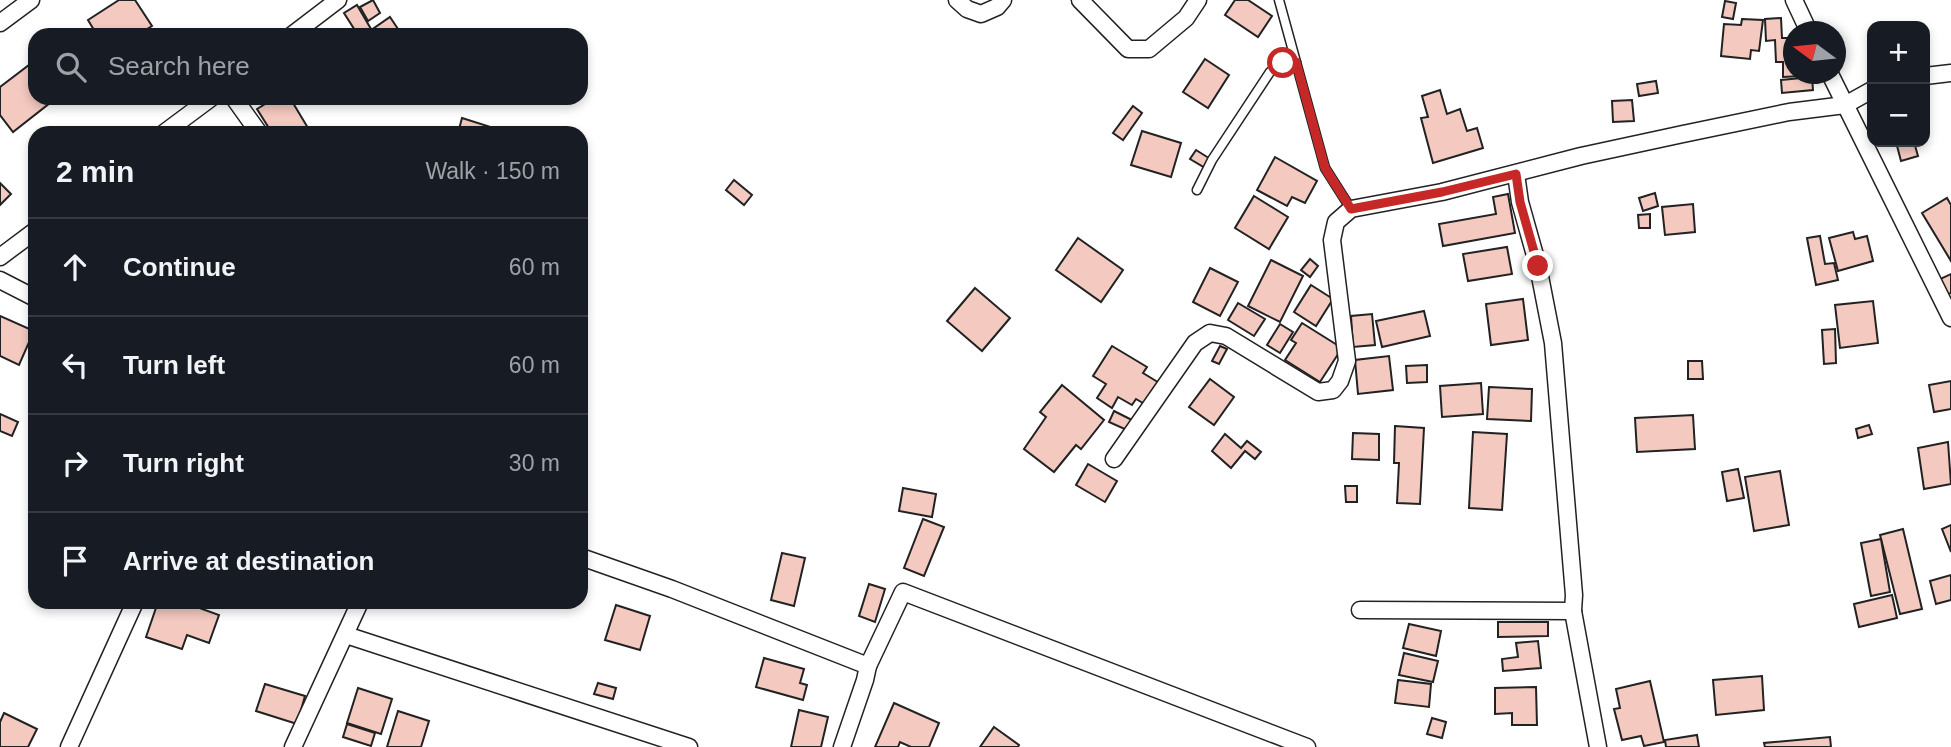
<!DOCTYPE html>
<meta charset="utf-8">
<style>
:root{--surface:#171b24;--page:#242831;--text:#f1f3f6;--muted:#9ea1a6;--line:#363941}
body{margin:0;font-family:Arial,sans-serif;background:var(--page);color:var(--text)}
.controls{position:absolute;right:21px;top:21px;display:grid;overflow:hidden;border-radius:14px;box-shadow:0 4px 10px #0003}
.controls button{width:63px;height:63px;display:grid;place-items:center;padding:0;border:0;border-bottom:2px solid var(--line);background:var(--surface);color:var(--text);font:35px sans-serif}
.compass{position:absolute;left:1783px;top:21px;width:63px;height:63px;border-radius:50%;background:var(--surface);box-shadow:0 4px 10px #0003;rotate:285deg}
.stop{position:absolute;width:21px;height:21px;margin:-16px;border:5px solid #c62828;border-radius:50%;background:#fff}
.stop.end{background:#c62828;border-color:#fff;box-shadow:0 2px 7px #0008}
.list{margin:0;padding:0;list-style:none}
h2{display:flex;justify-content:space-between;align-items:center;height:91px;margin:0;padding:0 28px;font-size:30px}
h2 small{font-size:23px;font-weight:400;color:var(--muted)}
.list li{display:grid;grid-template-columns:46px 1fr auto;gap:21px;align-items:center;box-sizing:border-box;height:98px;padding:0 28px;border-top:2px solid var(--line)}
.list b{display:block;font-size:26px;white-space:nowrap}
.list em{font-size:23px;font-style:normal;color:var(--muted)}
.icon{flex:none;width:38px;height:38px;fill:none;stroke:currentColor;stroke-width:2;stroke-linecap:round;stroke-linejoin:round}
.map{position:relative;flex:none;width:1951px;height:747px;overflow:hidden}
.search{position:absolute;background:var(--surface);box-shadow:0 4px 10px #0003;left:28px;top:28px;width:560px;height:77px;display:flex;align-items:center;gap:18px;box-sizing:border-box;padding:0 24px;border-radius:21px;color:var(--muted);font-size:26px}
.panel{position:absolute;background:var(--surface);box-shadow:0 4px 10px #0003;left:28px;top:126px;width:560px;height:483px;border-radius:21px}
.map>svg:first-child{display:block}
</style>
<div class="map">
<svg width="1951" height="747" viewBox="0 0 1951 747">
<rect width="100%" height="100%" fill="#fff"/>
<!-- building -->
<g fill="#f3c9c0" stroke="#222" stroke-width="2">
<polygon points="119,0 135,0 152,26 137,35 97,35 88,20"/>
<polygon points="373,0 380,13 368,21 360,7"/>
<polygon points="1235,0 1248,0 1272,16 1258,37 1225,15"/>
<polygon points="1725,1 1736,3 1733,19 1722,17"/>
<polygon points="357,5 371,29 362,35 358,35 344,13"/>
<polygon points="390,17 402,35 364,35"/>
<polygon points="1781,18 1782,38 1794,38 1794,74 1802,74 1802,76 1783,77 1783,62 1776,62 1775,40 1766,41 1765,19"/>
<polygon points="1742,19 1763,20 1759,51 1751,50 1750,59 1721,56 1724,24 1741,25"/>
<polygon points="1205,59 1229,75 1208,108 1183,92"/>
<polygon points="29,65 35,73 35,98 55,99 13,132 0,115 0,87"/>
<polygon points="1812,77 1813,90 1782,93 1781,80"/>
<polygon points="1656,81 1658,93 1639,96 1637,84"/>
<polygon points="1440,90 1447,114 1460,109 1467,131 1477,128 1483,148 1433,163 1421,118 1428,117 1422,96"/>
<polygon points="275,98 290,98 311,133 272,133 257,109"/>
<polygon points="1632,100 1634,121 1613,122 1612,101"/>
<polygon points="1133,106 1142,113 1123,140 1113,133"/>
<polygon points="462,118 497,129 495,133 458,133"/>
<polygon points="1142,131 1181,143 1171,177 1131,165"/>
<polygon points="1896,142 1914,142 1918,156 1901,161"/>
<polygon points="1196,150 1212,160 1207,169 1190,159"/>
<polygon points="1275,157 1317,181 1305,203 1292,197 1287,206 1257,190"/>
<polygon points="734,180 752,195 744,205 726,190"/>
<polygon points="0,183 11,194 0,205"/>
<polygon points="1655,193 1658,206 1643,211 1639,198"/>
<polygon points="1508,194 1515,233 1443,246 1439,224 1496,214 1493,197"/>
<polygon points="1254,196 1288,217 1269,249 1235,228"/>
<polygon points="1947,198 1951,205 1951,261 1922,213"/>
<polygon points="1693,204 1695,232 1665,235 1662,207"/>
<polygon points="1650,214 1650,228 1639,228 1638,215"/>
<polygon points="1853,232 1855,239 1867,236 1873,261 1838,271 1829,238"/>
<polygon points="1820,236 1825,264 1834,263 1838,280 1816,285 1807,238"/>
<polygon points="1078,238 1123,270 1101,302 1056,270"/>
<polygon points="1507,247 1512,274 1468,281 1463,254"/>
<polygon points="1310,259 1318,266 1310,277 1301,270"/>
<polygon points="1271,260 1303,276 1280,322 1248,306"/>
<polygon points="1210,268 1238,282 1220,316 1193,302"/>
<polygon points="1951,274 1951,293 1943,297 1936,281"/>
<polygon points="1311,285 1333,299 1316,326 1294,312"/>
<polygon points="975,288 1010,318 982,351 947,321"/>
<polygon points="1523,299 1528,340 1491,345 1486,304"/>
<polygon points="1873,301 1878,343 1840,348 1835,305"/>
<polygon points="1238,303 1265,319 1254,336 1228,320"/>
<polygon points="1424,311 1430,336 1382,347 1376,321"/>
<polygon points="1372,314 1375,345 1353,347 1351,316"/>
<polygon points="0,316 34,331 19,365 0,356"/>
<polygon points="1302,323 1342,348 1320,382 1285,360 1296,343 1291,340"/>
<polygon points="1280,324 1293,332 1280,353 1267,345"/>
<polygon points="1835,329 1836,363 1824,364 1822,330"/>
<polygon points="1112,346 1147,367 1143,373 1161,384 1148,406 1136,399 1132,405 1118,397 1112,408 1097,398 1106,384 1093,376"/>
<polygon points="1220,346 1227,349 1219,364 1212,361"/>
<polygon points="1389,356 1393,390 1358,394 1355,360"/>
<polygon points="1688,361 1702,361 1703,379 1688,379"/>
<polygon points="1427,365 1427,382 1407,383 1406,366"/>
<polygon points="1210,379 1234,397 1214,425 1189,407"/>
<polygon points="1951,381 1951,409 1934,412 1929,385"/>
<polygon points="1481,383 1483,414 1442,417 1440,386"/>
<polygon points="1062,385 1104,420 1081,449 1076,445 1054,472 1024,449 1046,417 1040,412"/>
<polygon points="1489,387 1532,389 1531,421 1487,419"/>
<polygon points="1114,411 1134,421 1129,431 1109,422"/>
<polygon points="0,414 18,422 12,436 0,431"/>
<polygon points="1693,415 1695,449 1637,452 1635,418"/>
<polygon points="1869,425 1872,434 1858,438 1856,429"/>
<polygon points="1395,426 1424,428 1420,504 1397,503 1399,463 1394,463"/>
<polygon points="1473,432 1507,434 1502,510 1469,508"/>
<polygon points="1353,433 1379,434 1379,460 1352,459"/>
<polygon points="1225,434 1241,448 1247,441 1261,452 1255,459 1245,451 1231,468 1212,451"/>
<polygon points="1948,442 1951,484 1924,489 1918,448"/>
<polygon points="1088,464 1117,481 1105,502 1076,485"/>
<polygon points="1738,469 1744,498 1727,501 1722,472"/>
<polygon points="1780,471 1789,525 1754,531 1745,477"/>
<polygon points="1345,486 1357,486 1357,502 1346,502"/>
<polygon points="903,488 936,494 932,517 899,511"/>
<polygon points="923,519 944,527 924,576 904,568"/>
<polygon points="1951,525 1951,552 1942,529"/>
<polygon points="1903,529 1922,609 1900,614 1880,535"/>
<polygon points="1881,539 1890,592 1871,596 1861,543"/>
<polygon points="782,553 805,558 794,606 771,600"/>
<polygon points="1951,575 1951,600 1936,604 1930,581"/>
<polygon points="869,584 885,589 875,622 859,616"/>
<polygon points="1892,595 1897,618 1859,627 1854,604"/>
<polygon points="158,602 183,602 219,615 209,643 187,635 182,649 146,637"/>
<polygon points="616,605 650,616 640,650 605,640"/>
<polygon points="1498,622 1548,622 1548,636 1498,637"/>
<polygon points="1409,624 1441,631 1436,656 1403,648"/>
<polygon points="1538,641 1541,668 1503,671 1502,659 1518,657 1516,643"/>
<polygon points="1404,653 1438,661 1433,682 1399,675"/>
<polygon points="764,658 804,669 800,683 807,685 803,700 756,687"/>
<polygon points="1762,676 1764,710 1716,715 1713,680"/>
<polygon points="1398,680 1431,684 1429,707 1395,703"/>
<polygon points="1650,681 1664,742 1644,746 1641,736 1622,740 1614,709 1620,708 1616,689"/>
<polygon points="598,683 616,688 613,699 594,694"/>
<polygon points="265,684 305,696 297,724 256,711"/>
<polygon points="1536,687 1537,725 1512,725 1512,713 1495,714 1495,688"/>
<polygon points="358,688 392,699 381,734 347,723"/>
<polygon points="894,703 939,723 929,747 911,747 900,742 898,747 875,747"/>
<polygon points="799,710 828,717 821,747 791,747"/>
<polygon points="398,711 429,721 421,747 387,747"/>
<polygon points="4,713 37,729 28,747 0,747 0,722"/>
<polygon points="1432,718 1446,722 1442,738 1427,734"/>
<polygon points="347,724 375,733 371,746 343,737"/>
<polygon points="994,727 1019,745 1018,747 980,747"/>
<polygon points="1697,735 1699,747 1666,747 1665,740"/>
<polygon points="1830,737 1831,747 1765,747 1764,743"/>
</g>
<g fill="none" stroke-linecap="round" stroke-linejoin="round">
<defs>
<g id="lane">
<polyline points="1279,0 1325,168 1351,209"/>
<polyline points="1197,190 1212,160 1270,72 1283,63 1296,62"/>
</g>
<g id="street">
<polyline points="957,0 967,9 981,14 997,7 1003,0"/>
<polyline points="1080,0 1128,49 1149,49 1186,18 1198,0"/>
<polyline points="1794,0 1809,32"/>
<polyline points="0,23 31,0"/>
<polyline points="292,35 338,0"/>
<polyline points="1830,74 1951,318"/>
<polyline points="1925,76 1951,73"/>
<polyline points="234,98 259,133"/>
<polyline points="164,133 211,98"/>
<polyline points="1516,174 1520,202 1538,266 1553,343 1574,595 1573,611 1598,747"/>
<polyline points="0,257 35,231"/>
<polyline points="0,280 35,298"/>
<polyline points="1114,459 1195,343 1210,333 1226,336 1318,392 1333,390 1340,381 1347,361 1332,240 1336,222 1351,209 1442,192 1581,156 1683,134 1789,112 1845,105 1872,90"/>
<polyline points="581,557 672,589 868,666 865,680 842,747"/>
<polyline points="1360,610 1573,611"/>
<polyline points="346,635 689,747"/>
<polyline points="868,666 903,592 1307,747"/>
<polyline points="69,747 135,602"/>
<polyline points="293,747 360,602"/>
</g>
</defs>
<!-- lane casing -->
<use href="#lane" stroke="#222" stroke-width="11"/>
<!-- street casing -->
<use href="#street" stroke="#222" stroke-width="19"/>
<!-- lane -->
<use href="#lane" stroke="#fff" stroke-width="8"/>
<!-- street -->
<use href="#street" stroke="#fff" stroke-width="16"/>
</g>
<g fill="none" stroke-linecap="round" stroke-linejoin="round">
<!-- route -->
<polyline stroke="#c62828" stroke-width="9" points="1283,63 1296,62 1325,168 1351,209 1442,192 1516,174 1520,202 1538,266"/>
</g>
</svg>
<div class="controls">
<button>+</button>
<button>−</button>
</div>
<svg class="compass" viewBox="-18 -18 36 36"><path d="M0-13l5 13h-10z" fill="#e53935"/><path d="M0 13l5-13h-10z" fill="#9ea1a6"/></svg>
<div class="stop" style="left:1283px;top:63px"></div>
<div class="stop end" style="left:1538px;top:266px"></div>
<div class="search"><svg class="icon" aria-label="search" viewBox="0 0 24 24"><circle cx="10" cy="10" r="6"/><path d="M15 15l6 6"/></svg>Search here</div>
<section class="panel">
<h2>2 min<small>Walk · 150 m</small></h2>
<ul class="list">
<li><svg class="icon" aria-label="ahead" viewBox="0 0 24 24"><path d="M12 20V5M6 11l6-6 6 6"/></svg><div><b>Continue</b></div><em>60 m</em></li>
<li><svg class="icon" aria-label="left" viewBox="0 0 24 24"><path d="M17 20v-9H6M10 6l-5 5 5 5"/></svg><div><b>Turn left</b></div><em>60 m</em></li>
<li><svg class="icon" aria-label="right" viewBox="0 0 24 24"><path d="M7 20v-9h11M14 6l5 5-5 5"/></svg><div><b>Turn right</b></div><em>30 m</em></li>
<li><svg class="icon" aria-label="arrive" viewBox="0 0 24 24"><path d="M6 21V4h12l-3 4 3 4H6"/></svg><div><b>Arrive at destination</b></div></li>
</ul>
</section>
</div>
